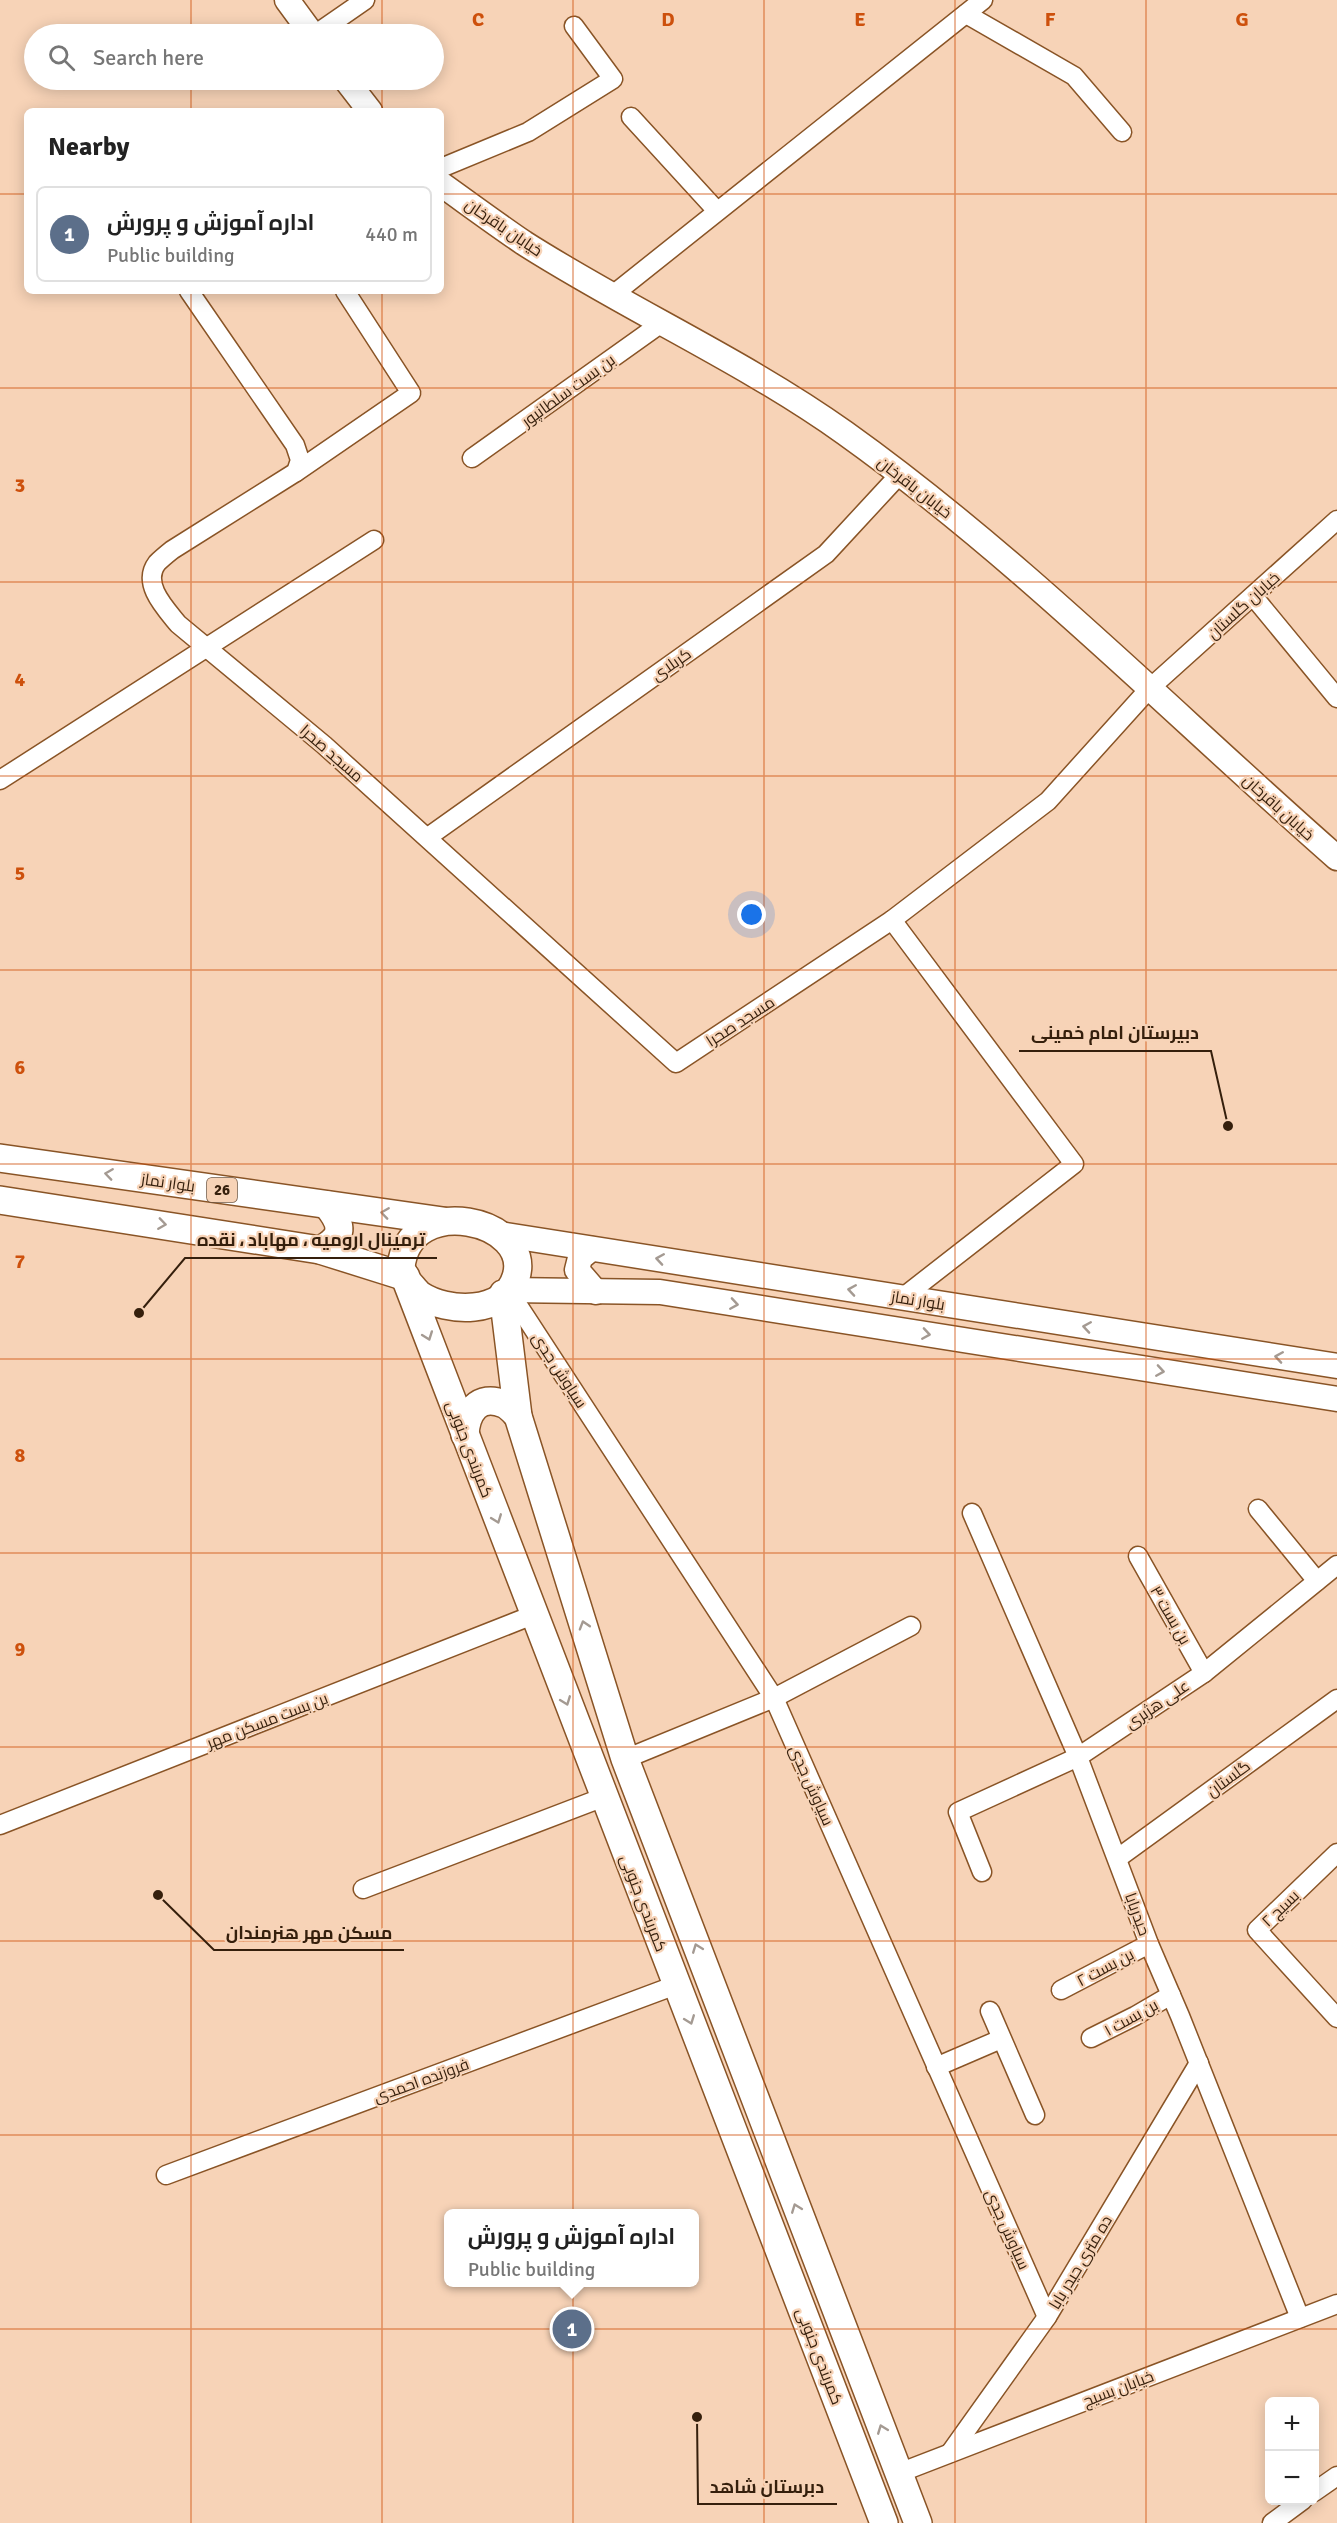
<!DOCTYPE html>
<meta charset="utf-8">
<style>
:root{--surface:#fff;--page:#f6f6f6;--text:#222;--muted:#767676;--line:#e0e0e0;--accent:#0f766e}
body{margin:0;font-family:Signika,Cairo,sans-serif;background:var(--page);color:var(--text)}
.controls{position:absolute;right:18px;bottom:18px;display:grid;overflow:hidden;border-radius:9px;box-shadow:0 3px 15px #0003}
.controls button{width:54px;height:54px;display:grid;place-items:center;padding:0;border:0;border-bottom:2px solid var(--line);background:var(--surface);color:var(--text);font:30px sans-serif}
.you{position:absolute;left:752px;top:915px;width:21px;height:21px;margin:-15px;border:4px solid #fff;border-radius:50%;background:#1a73e8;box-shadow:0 0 0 9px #1a73e833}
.badge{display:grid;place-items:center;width:39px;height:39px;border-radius:50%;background:var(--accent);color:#fff;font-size:20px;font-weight:700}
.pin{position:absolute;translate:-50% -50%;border:3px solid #fff;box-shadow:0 2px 6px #0006}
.popup{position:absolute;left:444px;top:2209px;width:255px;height:78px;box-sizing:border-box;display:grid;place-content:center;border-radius:9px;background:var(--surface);filter:drop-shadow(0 2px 4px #0005);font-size:20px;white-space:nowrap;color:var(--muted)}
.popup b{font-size:22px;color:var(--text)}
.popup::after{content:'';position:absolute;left:50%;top:100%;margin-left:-12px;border:12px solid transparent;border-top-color:var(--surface)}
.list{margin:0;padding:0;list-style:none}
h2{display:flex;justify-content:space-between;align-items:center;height:78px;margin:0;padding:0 24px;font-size:26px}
h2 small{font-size:20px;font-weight:400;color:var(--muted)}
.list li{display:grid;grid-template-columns:39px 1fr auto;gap:18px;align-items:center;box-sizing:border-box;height:96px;margin:0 12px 12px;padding:0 12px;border:2px solid var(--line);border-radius:9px}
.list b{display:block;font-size:22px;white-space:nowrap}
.list p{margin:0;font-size:20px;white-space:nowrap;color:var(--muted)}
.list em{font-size:20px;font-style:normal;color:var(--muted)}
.icon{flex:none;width:33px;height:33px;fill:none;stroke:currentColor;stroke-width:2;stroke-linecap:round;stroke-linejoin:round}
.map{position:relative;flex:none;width:1337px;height:2523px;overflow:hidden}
.search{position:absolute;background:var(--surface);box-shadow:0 3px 15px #0003;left:24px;top:24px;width:420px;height:66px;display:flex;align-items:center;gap:15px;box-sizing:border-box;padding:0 21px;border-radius:33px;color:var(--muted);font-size:22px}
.panel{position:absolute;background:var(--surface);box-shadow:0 3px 15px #0003;left:24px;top:108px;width:420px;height:186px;border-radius:9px}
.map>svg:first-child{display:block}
</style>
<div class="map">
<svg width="1337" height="2523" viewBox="0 0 1337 2523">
<rect width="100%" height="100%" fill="#f7d3b7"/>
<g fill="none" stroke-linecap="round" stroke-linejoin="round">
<defs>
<g id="street">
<polyline points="966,14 1074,76 1122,132"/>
<polyline points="316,34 365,0"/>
<polyline points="631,117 717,211"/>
<polyline points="441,168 528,132 613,79 574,26"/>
<path d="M189 291 295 445 300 460 296 472 172 550C167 554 161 559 157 563 141 584 166 609 178 624L324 745 676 1063 892 920 1074 1164 902 1298"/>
<polyline points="614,294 983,0"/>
<polyline points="472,458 663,322"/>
<polyline points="296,472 411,393 345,291"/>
<polyline points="1253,596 1337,698"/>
<polyline points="0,780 374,540"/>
<polyline points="428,837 826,554 900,474"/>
<polyline points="892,920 1048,801 1149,689 1337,520"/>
<polyline points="508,1290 774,1698 1047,2317"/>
<polyline points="1258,1509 1317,1581"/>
<polyline points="972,1513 1078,1757 1149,1944 1180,2016 1300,2318"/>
<polyline points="1138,1556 1204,1673"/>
<polyline points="625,1759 774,1698 911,1626"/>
<polyline points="0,1825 533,1615"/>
<polyline points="1337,1853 1257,1930 1337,2018"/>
<polyline points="1118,1858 1337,1699"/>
<polyline points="982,1872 958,1812 1078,1757 1204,1673 1337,1565"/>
<polyline points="363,1889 604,1797"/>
<polyline points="1061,1990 1149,1944"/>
<polyline points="990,2011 1035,2115"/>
<polyline points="1091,2038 1135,2016 1171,1995"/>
<polyline points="936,2067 1001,2039"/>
<polyline points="166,2175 676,1985"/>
<polyline points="950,2453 1047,2317 1199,2063"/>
<polyline points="899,2473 1337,2304"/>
<polyline points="1314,2492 1337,2476"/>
<polyline points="1272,2523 1303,2500"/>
</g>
<g id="secondary">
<polyline points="287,0 312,34"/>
<polyline points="346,80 370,111"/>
<path d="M441 184C469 204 496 224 524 243 629 310 744 361 845 433 1020 558 1175 716 1337 858"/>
<polyline points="499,1234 1337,1366"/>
<polyline points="591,1249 580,1258 577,1270 596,1292"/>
<polyline points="508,1290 660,1292 1337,1399"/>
</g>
<g id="primary">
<polyline points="0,1158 443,1221"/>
<polyline points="0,1200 320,1250 406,1277"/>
<path d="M320 1250C345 1237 343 1225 327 1205"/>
<path d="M408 1282C412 1286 416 1292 420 1295 447 1313 505 1315 516 1277 534 1220 409 1191 401 1267L884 2523"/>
<polyline points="503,1294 518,1416 625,1759 918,2523"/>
<path d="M465 1435C466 1413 478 1393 504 1404 509 1406 514 1412 518 1416"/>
</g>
</defs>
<!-- street casing -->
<use href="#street" stroke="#895426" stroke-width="21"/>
<!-- secondary casing -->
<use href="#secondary" stroke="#895426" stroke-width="27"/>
<!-- primary casing -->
<use href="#primary" stroke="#895426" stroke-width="30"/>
<!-- street -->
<use href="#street" stroke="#fff" stroke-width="18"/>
<!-- secondary -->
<use href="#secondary" stroke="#fff" stroke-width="24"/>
<!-- primary -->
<use href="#primary" stroke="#fff" stroke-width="27"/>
</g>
<!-- one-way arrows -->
<defs><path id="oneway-chevron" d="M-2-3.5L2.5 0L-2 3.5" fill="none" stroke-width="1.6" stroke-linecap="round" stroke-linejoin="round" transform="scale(1.5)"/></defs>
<g stroke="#a49a92">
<use href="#oneway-chevron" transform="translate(109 1174) rotate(-172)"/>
<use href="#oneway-chevron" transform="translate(385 1213) rotate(-172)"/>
<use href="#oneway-chevron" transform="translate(162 1224) rotate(8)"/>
<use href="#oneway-chevron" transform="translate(660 1259) rotate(-171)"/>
<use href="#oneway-chevron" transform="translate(852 1290) rotate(-171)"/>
<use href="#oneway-chevron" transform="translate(734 1304) rotate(9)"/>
<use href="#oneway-chevron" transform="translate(1087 1327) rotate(-171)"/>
<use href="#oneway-chevron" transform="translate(926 1334) rotate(9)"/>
<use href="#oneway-chevron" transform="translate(428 1336) rotate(70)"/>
<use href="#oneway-chevron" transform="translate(1279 1357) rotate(-171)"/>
<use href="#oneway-chevron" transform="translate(1160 1371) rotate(9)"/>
<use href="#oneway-chevron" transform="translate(497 1519) rotate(69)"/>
<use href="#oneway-chevron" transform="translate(584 1625) rotate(-107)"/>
<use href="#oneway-chevron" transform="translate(566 1701) rotate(69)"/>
<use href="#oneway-chevron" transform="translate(697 1948) rotate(-111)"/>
<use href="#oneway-chevron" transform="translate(690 2020) rotate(69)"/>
<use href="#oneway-chevron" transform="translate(796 2208) rotate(-111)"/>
<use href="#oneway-chevron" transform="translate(882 2429) rotate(-111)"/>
</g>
<!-- grid -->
<path fill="none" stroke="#cd500c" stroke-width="1.5" stroke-opacity="0.55" d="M191 0V34M382 0V34M573 0V2523M764 0V2523M955 0V2523M1146 0V2523M191 80V111M382 80V111M0 194H27M441 194H1337M191 291V2523M382 291V2523M0 388H1337M0 582H1337M0 776H1337M0 970H1337M0 1164H1337M0 1359H1337M0 1553H1337M0 1747H1337M0 1941H1337M0 2135H1337M0 2329H1337"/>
<g text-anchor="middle" stroke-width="4.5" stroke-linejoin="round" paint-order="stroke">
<!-- shield labels -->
<rect fill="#f7d3b7" stroke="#6f553f" stroke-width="1.5" x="207" y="1178" width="30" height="24" rx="4.5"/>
<g font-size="15" font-weight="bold" fill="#351f0c">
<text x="222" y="1195">26</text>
</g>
<!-- street labels -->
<g font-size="16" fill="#351f0c" stroke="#f7d3b7">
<text transform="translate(504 227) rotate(34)" y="6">خیابان باقرخان</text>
<text transform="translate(568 390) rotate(-36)" y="6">بن بست سلطانپور</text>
<text transform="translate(915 487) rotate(38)" y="6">خیابان باقرخان</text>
<text transform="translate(1243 605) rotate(-42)" y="6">خیابان گلستان</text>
<text transform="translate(671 664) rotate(-35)" y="6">کربلای</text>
<text transform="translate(332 753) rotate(41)" y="6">مسجد صحرا</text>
<text transform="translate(1279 807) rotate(42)" y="6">خیابان باقرخان</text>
<text transform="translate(740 1021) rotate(-33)" y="6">مسجد صحرا</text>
<text transform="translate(168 1182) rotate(8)" y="6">بلوار نماز</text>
<text transform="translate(918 1300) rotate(9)" y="6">بلوار نماز</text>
<text transform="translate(560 1370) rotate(57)" y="6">سیاوش جدی</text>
<text transform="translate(470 1449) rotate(69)" y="6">کمربندی جنوبی</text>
<text transform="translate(1171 1615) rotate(60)" y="6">بن بست ۳</text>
<text transform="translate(1157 1704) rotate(-34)" y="6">علی هژبری</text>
<text transform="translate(267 1720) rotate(-21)" y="6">بن بست مسکن مهر</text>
<text transform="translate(1228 1778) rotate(-36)" y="6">گلستان</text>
<text transform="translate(812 1785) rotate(66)" y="6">سیاوش جدی</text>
<text transform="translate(644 1903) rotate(69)" y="6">کمربندی جنوبی</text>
<text transform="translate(1280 1908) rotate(-44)" y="6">بسیج ۲</text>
<text transform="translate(1138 1914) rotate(70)" y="6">حیدربابا</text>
<text transform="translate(1105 1967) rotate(-28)" y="6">بن بست ۲</text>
<text transform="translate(1131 2017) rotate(-29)" y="6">بن بست ۱</text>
<text transform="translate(421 2080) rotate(-20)" y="6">فروزنده احمدی</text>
<text transform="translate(1008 2229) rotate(66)" y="6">سیاوش جدی</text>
<text transform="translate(1080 2262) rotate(-59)" y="6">ده متری حیدر بابا</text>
<text transform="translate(820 2356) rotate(69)" y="6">کمربندی جنوبی</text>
<text transform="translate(1118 2388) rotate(-21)" y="6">خیابان بسیج</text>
</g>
</g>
<g font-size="20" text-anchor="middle" font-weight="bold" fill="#cd500c" stroke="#f7d3b7" stroke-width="4.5" stroke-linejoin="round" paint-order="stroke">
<text x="478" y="26">C</text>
<text x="668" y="26">D</text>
<text x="860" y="26">E</text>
<text x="1050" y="26">F</text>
<text x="1242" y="26">G</text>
<text x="20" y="492">3</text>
<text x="20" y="686">4</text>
<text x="20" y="880">5</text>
<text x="20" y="1074">6</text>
<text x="20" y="1268">7</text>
<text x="20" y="1462">8</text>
<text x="20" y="1656">9</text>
</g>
<!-- callouts -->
<path fill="none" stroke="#351f0c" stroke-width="2" d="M1228 1126L1211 1051H1019M139 1313L185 1258H437M158 1895L214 1950H404M697 2417L698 2504H837"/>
<g fill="#351f0c" stroke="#f7d3b7" stroke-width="2">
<circle cx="1228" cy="1126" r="6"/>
<circle cx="139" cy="1313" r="6"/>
<circle cx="158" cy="1895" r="6"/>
<circle cx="697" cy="2417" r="6"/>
</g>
<g font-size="18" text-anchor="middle" font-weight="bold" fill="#351f0c" stroke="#f7d3b7" stroke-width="4.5" stroke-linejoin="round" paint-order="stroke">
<text x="1115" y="1039">دبیرستان امام خمینی</text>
<text x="311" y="1246">ترمینال ارومیه ، مهاباد ، نقده</text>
<text x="309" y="1939">مسکن مهر هنرمندان</text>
<text x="767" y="2493">دبرستان شاهد</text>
</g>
</svg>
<div class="controls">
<button>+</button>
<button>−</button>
</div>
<div class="you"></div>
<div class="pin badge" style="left:572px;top:2329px;background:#5c6f8a">1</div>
<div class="popup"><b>اداره آموزش و پرورش</b>Public building</div>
<div class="search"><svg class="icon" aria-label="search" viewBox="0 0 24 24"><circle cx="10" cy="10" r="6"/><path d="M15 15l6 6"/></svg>Search here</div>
<section class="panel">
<h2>Nearby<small></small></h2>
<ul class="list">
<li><span class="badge" style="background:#5c6f8a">1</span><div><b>اداره آموزش و پرورش</b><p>Public building</p></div><em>440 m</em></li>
</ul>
</section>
</div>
